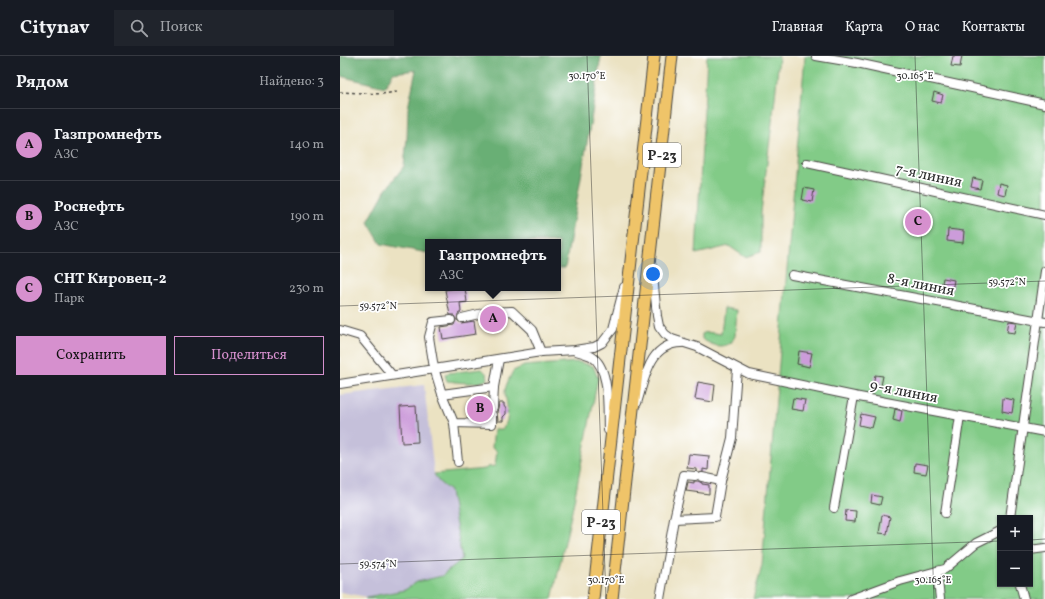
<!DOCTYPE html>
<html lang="ru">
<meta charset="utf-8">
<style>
:root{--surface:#171b24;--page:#20242c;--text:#f1f3f6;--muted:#9ea1a6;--line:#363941;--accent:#d690ce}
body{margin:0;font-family:Vollkorn,serif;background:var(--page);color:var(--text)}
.controls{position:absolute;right:12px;bottom:12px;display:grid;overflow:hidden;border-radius:0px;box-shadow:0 1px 3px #0004}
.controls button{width:36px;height:36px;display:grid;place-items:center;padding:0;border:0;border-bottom:1px solid var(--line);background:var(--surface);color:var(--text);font:20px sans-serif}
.you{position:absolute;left:313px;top:218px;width:14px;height:14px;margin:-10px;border:3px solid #fff;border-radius:50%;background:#1a73e8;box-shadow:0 0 0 6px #1a73e833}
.badge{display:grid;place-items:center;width:26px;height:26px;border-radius:50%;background:var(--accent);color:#111;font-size:13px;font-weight:700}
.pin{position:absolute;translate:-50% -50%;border:2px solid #fff;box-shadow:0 1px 4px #0006}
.popup{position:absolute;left:85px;top:183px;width:136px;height:52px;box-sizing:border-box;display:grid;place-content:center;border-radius:0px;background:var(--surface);filter:drop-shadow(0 1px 3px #0005);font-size:13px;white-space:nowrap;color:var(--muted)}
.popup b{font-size:15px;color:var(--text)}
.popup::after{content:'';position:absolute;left:50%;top:100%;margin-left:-8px;border:8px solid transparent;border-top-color:var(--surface)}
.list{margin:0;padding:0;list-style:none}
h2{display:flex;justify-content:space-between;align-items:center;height:52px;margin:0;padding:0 16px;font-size:17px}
h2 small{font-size:13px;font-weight:400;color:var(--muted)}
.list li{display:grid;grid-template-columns:26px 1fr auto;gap:12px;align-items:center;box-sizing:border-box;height:72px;padding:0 16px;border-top:1px solid var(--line)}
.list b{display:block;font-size:15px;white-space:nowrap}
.list p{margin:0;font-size:13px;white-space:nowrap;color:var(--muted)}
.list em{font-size:13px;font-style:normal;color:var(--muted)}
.actions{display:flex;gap:8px;padding:12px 16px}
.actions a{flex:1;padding:9px 0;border:1px solid var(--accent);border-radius:0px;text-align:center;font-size:14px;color:var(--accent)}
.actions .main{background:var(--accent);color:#111}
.icon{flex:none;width:22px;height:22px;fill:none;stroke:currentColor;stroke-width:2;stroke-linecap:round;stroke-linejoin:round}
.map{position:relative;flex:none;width:705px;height:543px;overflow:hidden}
header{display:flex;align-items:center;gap:24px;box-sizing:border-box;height:56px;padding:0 20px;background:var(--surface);border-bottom:1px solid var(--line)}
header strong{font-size:19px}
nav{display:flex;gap:22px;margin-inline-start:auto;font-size:14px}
.search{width:280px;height:36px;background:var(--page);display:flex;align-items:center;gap:10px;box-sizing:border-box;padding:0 14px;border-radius:0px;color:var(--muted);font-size:15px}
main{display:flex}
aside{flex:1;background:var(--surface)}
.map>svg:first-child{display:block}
</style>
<header>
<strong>Citynav</strong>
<div class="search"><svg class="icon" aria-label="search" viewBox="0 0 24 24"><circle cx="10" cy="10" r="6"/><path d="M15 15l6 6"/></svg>Поиск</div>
<nav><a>Главная</a><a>Карта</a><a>О нас</a><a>Контакты</a></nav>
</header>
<main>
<aside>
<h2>Рядом<small>Найдено: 3</small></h2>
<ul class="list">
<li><span class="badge">A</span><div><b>Газпромнефть</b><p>АЗС</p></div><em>140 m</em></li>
<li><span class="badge">B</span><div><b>Роснефть</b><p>АЗС</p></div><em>190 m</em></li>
<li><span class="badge">C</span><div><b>СНТ Кировец-2</b><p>Парк</p></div><em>230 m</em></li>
</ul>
<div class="actions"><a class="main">Сохранить</a><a>Поделиться</a></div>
</aside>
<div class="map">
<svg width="705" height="543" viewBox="0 0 705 543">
<rect width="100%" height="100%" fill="#fff"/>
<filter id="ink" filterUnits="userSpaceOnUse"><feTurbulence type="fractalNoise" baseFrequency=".025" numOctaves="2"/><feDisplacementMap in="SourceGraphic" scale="8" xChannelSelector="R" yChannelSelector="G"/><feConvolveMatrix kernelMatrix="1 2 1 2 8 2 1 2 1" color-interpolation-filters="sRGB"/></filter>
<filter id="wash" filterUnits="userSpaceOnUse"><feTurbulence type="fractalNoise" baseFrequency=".012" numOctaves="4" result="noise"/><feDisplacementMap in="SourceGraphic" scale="16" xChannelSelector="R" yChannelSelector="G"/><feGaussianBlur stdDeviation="0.9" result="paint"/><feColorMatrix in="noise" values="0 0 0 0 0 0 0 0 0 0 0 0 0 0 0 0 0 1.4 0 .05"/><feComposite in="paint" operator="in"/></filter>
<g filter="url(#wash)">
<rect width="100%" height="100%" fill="#ebe2c2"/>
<!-- industrial -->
<polygon fill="#c5c0da" points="84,329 94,418 99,426 110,435 122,503 102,520 77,526 65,534 27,541 0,536 0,339"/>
<!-- green -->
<g fill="#82cb87" stroke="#567b59" fill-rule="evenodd">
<polygon points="367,0 439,0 435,42 421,156 421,196 405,201 389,190 356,198"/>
<path d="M465 0H705V543H413L422 509ZM660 462H690V528H660Z"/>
<path d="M384 252 397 254 395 280 391 287C380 293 372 289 362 283V278L366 276 381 278Z"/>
<path d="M238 306 253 310 258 322 232 455 212 543H26L27 541 65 534 77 526 102 520 122 503 110 435 99 426 94 418 145 413 148 411 155 410 157 395 152 392 154 373H162C172 363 166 347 165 336 165 329 171 320 173 315L184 310Z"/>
<path d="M142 313 147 318 148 323C138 330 118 326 107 325L105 319 108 317Z"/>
</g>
<!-- forest -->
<polygon fill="#69af74" stroke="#4a6d50" points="0,0 261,0 251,64 225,212 218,212 218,186 88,186 88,197 41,188 28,166 45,135 64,110 67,82 68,52 76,14 53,17 45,31 0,20"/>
<g id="blocks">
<!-- building -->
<g fill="#cc9cda">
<polygon points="613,0 622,0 620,11 611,10"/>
<polygon points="594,36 603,39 601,47 592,45"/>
<polygon points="633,122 642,124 640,133 631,131"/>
<polygon points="659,127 667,129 665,139 657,137"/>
<polygon points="464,132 474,134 472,146 462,144"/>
<polygon points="608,173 624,175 623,187 607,185"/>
<polygon points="603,222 614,224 612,235 601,232"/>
<polygon points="117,232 125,232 127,246 120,247 121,256 118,258 117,264 121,267 134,265 136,278 103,283 101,271 114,269 116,264 114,259 110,259 105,234"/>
<polygon points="669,265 677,266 675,277 667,276"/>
<polygon points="459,295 472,297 469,311 457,308"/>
<polygon points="535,319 543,320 541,330 533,328"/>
<polygon points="358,326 375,329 373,346 355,343"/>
<polygon points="453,342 465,344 463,355 451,353"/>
<polygon points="663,342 674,344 672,357 662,355"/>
<polygon points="131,343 148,344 148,355 146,362 130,362"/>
<polygon points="159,347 164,347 164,350 166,353 166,358 163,361 163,365 158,365 157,356 158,353"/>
<polygon points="76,350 78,386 62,387 60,351"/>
<polygon points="555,353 562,355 560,366 553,364"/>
<polygon points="521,358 535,361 532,372 519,369"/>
<polygon points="349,398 369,400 368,414 363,413 363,416 359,417 356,415 356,413 347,412"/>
<polygon points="575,407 588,409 586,418 574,416"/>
<polygon points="354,425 358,425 362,427 362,428 369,429 369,438 346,435 348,426 354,427"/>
<polygon points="532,439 542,441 540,449 531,447"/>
<polygon points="506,454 516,455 515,466 505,465"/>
<polygon points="542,459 550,461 547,478 539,477"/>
</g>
</g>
</g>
<g filter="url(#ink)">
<use href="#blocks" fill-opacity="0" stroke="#484642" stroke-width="1"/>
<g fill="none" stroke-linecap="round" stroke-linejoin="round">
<defs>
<g id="minor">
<polyline points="476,0 517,7 705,48"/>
<polyline points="467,107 705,159"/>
<polyline points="312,210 317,260 319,270 325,278 332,283 357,291 409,318 514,340 705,376"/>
<polyline points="452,219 705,266"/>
<polyline points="122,262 147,256 172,255 192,274 201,296"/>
<polyline points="111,264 93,266 89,281 94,312 102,338 114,367 152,368 152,359"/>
<polyline points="0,274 20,280 52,319"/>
<path d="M236 295C240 296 246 298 251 300 271 312 267 353 268 374"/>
<polyline points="0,328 201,296 235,294 254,291 262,287 273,273 284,231"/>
<polyline points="102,338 154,331"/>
<path d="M297 347C305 322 309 288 341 287"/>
<polyline points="153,352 154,331 159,303"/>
<polyline points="114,367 118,406"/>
<polyline points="362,421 381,425"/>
<polyline points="494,452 514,340"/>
<polyline points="605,457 620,360"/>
<polyline points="670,462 705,215"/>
<polyline points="334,463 375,461 381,425 392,382 397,313"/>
<polyline points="690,494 705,492"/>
<polyline points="597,515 605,513 636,487 660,475"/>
<polyline points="680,528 684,543"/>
<polyline points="320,543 334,463 344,419 355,420"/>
<polyline points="511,543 560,525 597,515 600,543"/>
</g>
<g id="highway">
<polyline points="253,543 314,0"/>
<polyline points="272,543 332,0"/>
</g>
</defs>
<!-- minor casing -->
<use href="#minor" stroke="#484642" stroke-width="10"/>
<!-- highway casing -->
<use href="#highway" stroke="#484642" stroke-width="13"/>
<!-- path -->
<polyline stroke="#484642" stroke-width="1.5" stroke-dasharray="3 3" stroke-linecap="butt" points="0,36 42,38 57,36"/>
<!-- minor -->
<use href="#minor" stroke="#fff" stroke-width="8"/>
<!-- highway -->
<use href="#highway" stroke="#efc469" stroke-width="11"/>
</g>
</g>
<!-- ticks -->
<path fill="none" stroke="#2b2b2b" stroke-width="1" stroke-opacity="0.45" d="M247 0 266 543M575 0 594 543M0 250 705 225M690 484 705 483M0 508 660 485"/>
<g text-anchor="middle" stroke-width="3.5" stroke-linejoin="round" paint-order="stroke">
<!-- shield labels -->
<g fill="#fff" stroke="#6b6b6b" stroke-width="1">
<rect x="303" y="87" width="38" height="24" rx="3"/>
<rect x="242" y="454" width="38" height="24" rx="3"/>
</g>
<g font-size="14" font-weight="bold" fill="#2b2b2b">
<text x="322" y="104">Р-23</text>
<text x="261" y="471">Р-23</text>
</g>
<!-- street labels -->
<g font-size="15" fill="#2b2b2b" stroke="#fff">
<text transform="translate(589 119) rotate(12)" y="5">7-я линия</text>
<text transform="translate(581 228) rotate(11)" y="5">8-я линия</text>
<text transform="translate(564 335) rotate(11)" y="5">9-я линия</text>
</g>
</g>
<g font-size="10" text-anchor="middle" fill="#2b2b2b" stroke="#fff" stroke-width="3.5" stroke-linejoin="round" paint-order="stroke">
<text x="247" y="23">30.170°E</text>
<text x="575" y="23">30.165°E</text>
<text x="667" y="229">59.572°N</text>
<text x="38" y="253">59.572°N</text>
<text x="38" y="511">59.574°N</text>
<text x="266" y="527">30.170°E</text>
<text x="593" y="527">30.165°E</text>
</g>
</svg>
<div class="controls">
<button>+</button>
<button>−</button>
</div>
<div class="you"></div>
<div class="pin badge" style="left:153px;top:263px">A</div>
<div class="popup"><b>Газпромнефть</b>АЗС</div>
<div class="pin badge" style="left:140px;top:353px">B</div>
<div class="pin badge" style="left:578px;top:166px">C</div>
</div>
</main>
